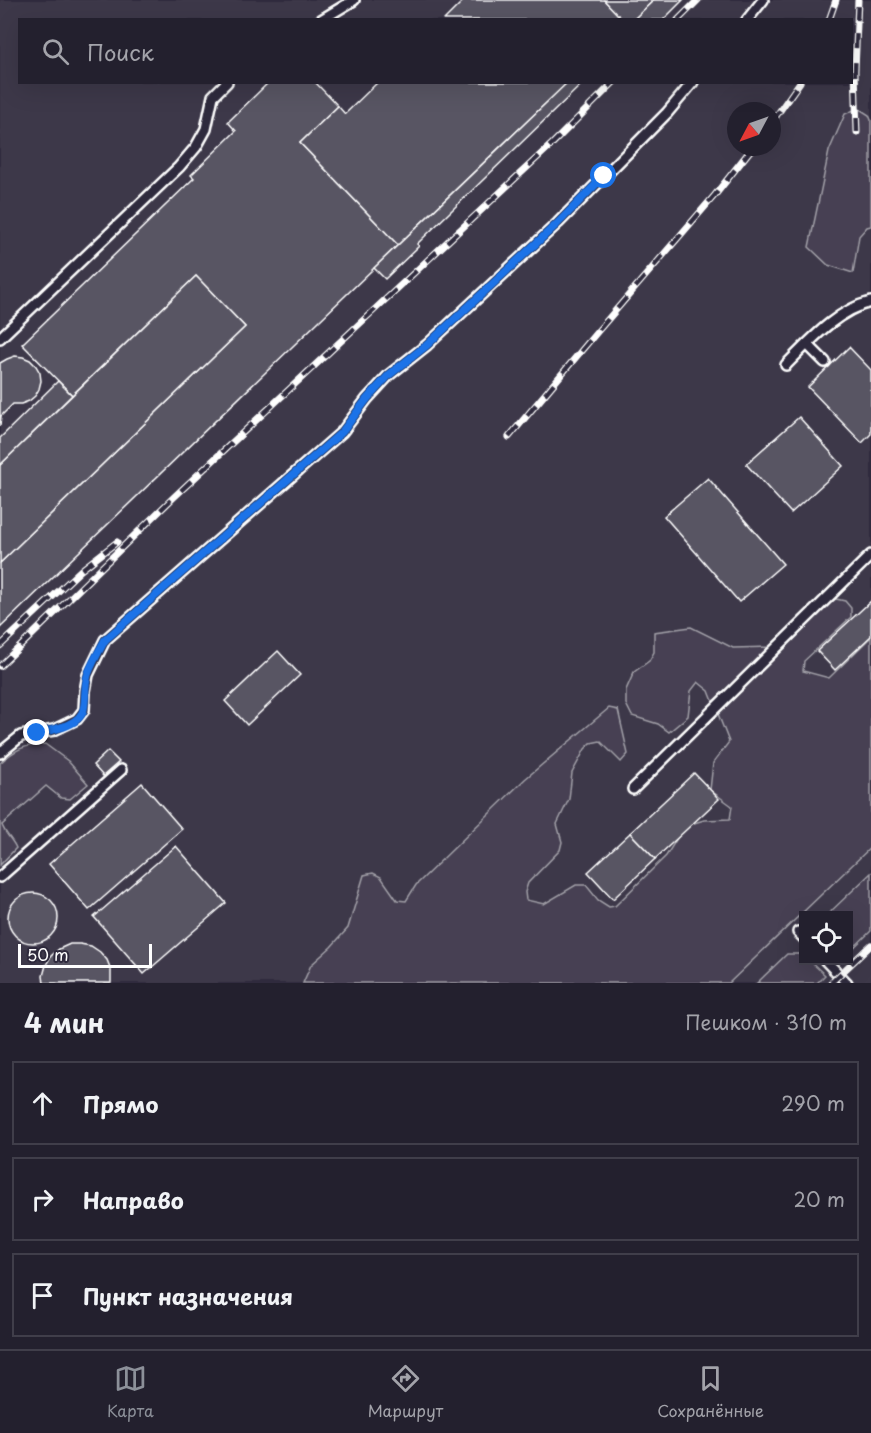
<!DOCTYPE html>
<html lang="ru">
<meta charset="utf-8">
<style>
:root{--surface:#23202e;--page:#2f2d3a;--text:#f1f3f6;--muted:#a3a3aa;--line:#403e4a;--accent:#8c9099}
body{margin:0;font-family:"Playpen Sans",sans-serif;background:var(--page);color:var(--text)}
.controls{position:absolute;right:18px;bottom:18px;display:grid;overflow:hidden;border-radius:0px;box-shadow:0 6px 24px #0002}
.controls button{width:54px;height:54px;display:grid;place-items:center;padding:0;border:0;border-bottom:2px solid var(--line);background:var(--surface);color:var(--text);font:30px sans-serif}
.compass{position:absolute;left:727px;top:102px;width:54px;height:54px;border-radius:50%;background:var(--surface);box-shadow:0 6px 24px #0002;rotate:229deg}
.scale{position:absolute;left:18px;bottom:15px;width:134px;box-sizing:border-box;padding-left:6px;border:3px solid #fff;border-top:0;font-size:16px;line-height:21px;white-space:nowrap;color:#fff;-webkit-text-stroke:4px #2f2a3d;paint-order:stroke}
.stop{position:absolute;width:18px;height:18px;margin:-14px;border:4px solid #1a73e8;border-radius:50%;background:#fff}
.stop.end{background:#1a73e8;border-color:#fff;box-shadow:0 2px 6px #0008}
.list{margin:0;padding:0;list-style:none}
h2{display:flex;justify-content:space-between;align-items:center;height:78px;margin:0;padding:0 24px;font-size:26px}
h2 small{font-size:20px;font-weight:400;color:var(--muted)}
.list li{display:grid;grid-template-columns:39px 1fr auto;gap:18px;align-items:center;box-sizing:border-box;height:84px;margin:0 12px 12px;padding:0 12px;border:2px solid var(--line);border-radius:0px}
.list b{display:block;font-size:22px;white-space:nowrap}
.list em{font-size:20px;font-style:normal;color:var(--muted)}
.icon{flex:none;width:33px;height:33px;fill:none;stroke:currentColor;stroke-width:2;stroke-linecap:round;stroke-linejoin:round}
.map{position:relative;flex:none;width:871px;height:983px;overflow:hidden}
.search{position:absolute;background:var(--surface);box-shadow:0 6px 24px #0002;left:18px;right:18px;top:18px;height:66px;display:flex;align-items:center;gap:15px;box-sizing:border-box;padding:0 21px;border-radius:0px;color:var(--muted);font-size:22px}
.sheet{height:366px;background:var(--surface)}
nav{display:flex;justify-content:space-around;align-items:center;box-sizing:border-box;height:84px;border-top:2px solid var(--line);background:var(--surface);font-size:16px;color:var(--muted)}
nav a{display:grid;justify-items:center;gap:3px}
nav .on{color:var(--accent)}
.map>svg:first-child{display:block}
</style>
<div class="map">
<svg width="871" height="983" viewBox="0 0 871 983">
<rect width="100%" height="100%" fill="#2f2a3d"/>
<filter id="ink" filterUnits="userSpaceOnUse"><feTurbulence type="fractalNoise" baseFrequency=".0167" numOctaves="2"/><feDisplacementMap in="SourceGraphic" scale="12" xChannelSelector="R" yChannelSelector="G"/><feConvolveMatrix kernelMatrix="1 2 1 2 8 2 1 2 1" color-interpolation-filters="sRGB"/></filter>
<g filter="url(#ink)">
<!-- built -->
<path fill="#3c3749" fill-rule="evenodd" d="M0 0H871V983H0ZM20 20H852V82H20ZM736 111H772V147H736ZM804 916H848V960H804Z"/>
<!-- green -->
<g fill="#464152" stroke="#a2a0a8" stroke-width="1.5">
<polygon points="858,108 869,115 871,120 871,226 867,227 859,236 853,273 828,265 809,247 829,151 845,114"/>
<polygon points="836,599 845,601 851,608 851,617 804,661 803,671 829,678 871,637 871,847 729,983 303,983 311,965 331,947 348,928 364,875 373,873 381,877 397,900 406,901 416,885 525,779 609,708 618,710 628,754 621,762 600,741 591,743 585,749 572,773 569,799 557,824 562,842 560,850 528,883 525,892 526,900 544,904 576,885 586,885 598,900 609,907 615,906 666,856 681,832 691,824 704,820 730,819 732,806 710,790 713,763 729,742 709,691 698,682 691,691 688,716 669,732 658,724 632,716 626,704 626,690 634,672 649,661 654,652 654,632 691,627 733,648 776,647 819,606"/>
<path d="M45 744 68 761 88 784 70 799 61 798 46 786 2 825C5 834 12 839 16 848L0 865V763C16 749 24 745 45 744Z"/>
<polygon points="871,873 871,931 849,952 848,916 827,915"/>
<polygon points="787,954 803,954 804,960 810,961 825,975 817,983 757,983"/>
</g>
<!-- building -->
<g fill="#595564" stroke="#fff" stroke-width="1.5">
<polygon points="464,0 604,0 623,20 444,20"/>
<polygon points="604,0 654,0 633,20 623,20"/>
<polygon points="654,0 683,0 663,20 633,20"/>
<polygon points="269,82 315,82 338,106 300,143 398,245 0,628 0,563 245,327 196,276 72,395 22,344 194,178 191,175 236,131 228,122"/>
<polygon points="378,82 568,82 398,245 300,143 338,106 345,114"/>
<polygon points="568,82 584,82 417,244 419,246 385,279 374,268"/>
<polygon points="196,276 245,327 0,563 0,465"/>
<polygon points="849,347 871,370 871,434 862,443 808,387"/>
<polygon points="15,356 23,357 30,360 36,366 40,373 41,381 39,389 35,396 29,401 21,404 13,404 1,416 0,426 0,363 7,359"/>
<polygon points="58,381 72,395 0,465 0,438"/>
<polygon points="799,417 843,466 791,513 746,464"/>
<polygon points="708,478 783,564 739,602 664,516"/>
<polygon points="871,601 871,636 835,670 817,651"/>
<polygon points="278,651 300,675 247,725 225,701"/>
<polygon points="108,751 119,762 103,776 93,765"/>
<polygon points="694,773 719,799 655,859 630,833"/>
<polygon points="142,783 182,829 89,910 49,864"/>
<polygon points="630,833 655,859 613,899 588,872"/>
<polygon points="176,846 226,903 144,974 94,917"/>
<circle cx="33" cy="918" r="25"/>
<polygon points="70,944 80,944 91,946 100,952 107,960 111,970 111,983 44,983 43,976 46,965 51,956 59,949"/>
</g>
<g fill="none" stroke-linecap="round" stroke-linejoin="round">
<defs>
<g id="lane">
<polyline points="321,20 354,0"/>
<polyline points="747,20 763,0"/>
<polyline points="0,338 179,167 196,147 206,129 213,96 227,82"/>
<polyline points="807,344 825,362"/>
<path d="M786 365C810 341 837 310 871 302"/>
<polyline points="0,753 21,736 54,730 77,719 84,710 85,691 88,675 105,640 342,432 367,399 389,375 427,345 558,223 667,113 693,82"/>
<polyline points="633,789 871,555"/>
<polyline points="0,877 121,770"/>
<polyline points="798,932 804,938"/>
<polyline points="825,960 847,983"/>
</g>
</defs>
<!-- lane casing -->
<use href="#lane" stroke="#fff" stroke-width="14"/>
<!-- lane -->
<use href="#lane" stroke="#2f2a3d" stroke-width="9"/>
<defs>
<g id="rail">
<polyline points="678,20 698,0"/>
<polyline points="829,20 836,0"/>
<polyline points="772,122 800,82"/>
<polyline points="857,132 855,71 858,0"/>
<polyline points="509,437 597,332 715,195 753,147"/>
<polyline points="0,646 81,570 117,542"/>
<polyline points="0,666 174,497 552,144 614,82"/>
<polyline points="831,983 871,945"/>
</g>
</defs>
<!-- rail casing -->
<use href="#rail" stroke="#fff" stroke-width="7"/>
<!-- rail -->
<use href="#rail" stroke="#2f2a3d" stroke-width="4.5" stroke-dasharray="14" stroke-linecap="butt"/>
</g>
</g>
<g fill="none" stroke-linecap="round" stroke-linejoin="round" filter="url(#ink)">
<!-- route -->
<path stroke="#1a73e8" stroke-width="8" d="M37 733C52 730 82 726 84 707 86 696 84 685 88 674 92 663 99 651 105 640L342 432 367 399 389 375 427 345 558 223 604 176"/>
</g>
</svg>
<div class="controls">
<button><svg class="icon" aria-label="locate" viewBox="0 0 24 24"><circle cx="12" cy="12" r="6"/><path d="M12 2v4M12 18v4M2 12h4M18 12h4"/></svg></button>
</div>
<svg class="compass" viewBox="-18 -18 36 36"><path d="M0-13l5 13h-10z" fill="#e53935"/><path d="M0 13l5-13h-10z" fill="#a3a3aa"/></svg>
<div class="scale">50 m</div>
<div class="stop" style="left:604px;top:176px"></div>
<div class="stop end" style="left:37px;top:733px"></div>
<div class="search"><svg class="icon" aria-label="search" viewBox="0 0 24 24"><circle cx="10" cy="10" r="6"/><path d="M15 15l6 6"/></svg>Поиск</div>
</div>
<section class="sheet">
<h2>4 мин<small>Пешком · 310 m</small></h2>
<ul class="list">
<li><svg class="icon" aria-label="ahead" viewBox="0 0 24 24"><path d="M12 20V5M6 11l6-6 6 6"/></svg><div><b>Прямо</b></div><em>290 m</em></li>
<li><svg class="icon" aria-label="right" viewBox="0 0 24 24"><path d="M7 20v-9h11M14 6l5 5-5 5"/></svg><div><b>Направо</b></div><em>20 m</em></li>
<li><svg class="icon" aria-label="arrive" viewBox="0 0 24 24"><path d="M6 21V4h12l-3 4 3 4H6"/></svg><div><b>Пункт назначения</b></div></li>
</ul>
</section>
<nav>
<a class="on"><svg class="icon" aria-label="map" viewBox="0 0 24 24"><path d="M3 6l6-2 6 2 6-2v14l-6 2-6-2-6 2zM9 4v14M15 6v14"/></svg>Карта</a>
<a><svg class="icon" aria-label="directions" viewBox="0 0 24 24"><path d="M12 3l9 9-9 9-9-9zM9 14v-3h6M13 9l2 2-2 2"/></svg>Маршрут</a>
<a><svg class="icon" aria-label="saved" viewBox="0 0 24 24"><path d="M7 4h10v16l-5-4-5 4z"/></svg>Сохранённые</a>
</nav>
